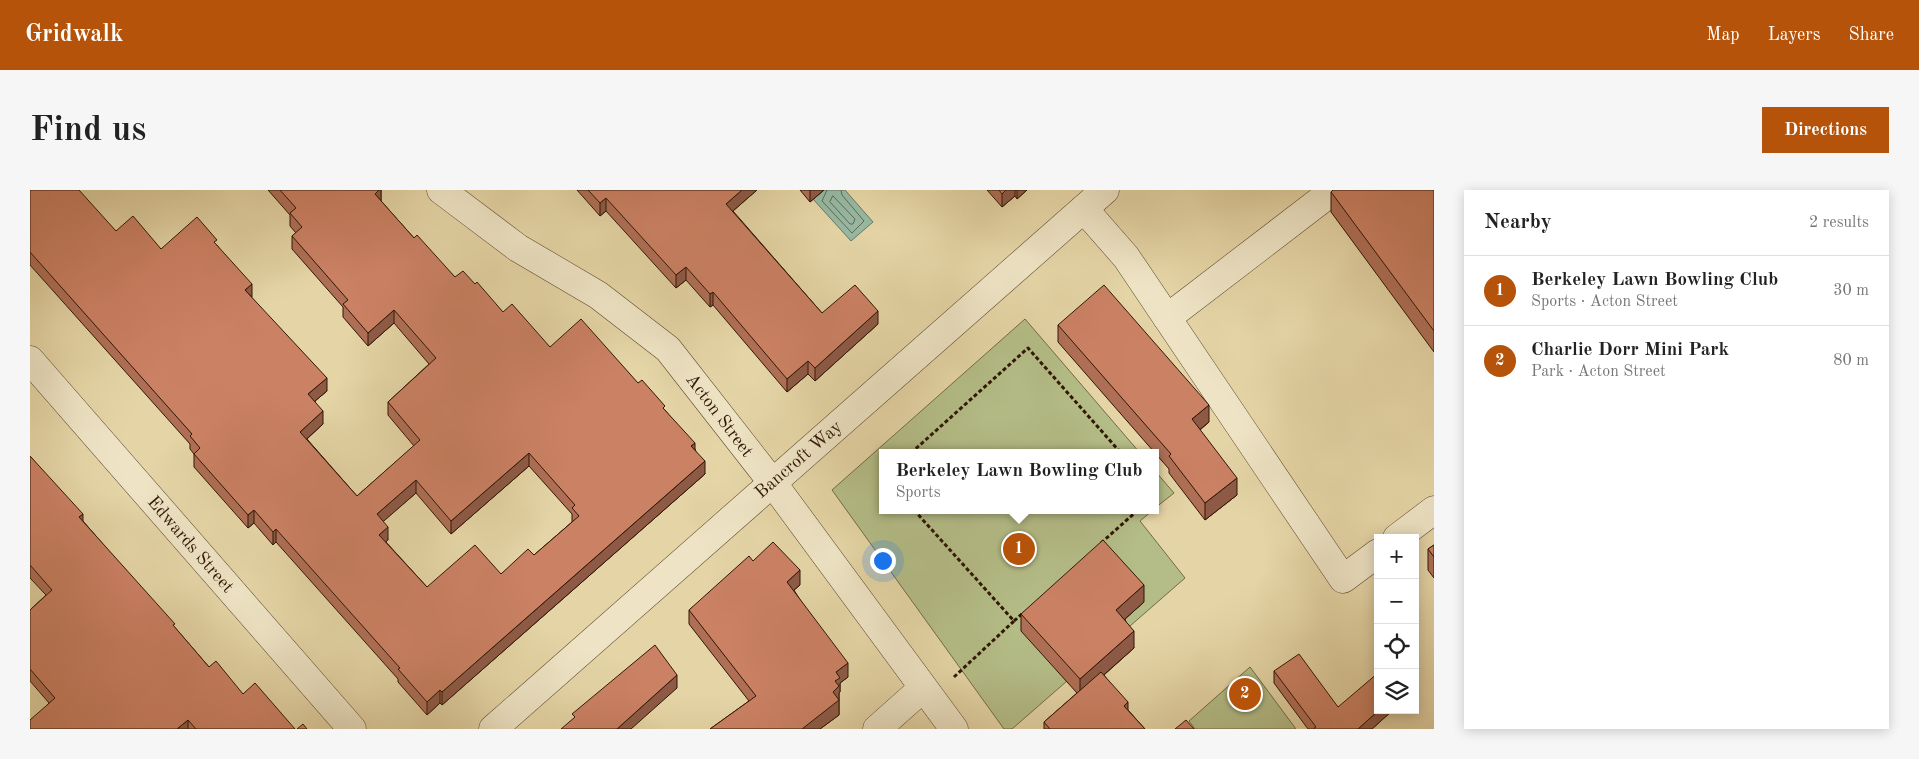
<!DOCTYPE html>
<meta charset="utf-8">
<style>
:root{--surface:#fff;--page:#f6f6f6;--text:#222;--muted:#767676;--line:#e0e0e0;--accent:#b45309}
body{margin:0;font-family:"Old Standard TT",serif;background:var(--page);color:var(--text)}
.controls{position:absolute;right:15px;bottom:15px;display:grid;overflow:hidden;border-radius:0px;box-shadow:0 2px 12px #0003}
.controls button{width:45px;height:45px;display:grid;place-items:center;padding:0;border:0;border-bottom:1px solid var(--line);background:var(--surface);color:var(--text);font:25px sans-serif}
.you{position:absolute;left:852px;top:370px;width:18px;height:18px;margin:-12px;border:4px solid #fff;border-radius:50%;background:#1a73e8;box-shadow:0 0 0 8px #1a73e833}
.badge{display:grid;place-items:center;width:32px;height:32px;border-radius:50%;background:var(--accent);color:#fff;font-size:16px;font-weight:700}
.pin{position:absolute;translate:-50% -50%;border:2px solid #fff;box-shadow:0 1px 5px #0006}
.popup{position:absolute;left:849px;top:259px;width:280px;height:65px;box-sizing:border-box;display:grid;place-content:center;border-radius:0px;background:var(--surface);filter:drop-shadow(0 1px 4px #0005);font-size:16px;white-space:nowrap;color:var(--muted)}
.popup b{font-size:19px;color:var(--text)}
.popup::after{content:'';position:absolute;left:50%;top:100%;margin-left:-10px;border:10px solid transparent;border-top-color:var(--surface)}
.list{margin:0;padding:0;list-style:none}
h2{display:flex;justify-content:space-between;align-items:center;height:65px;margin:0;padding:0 20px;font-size:21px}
h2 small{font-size:16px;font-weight:400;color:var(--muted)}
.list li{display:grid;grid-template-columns:32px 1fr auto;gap:15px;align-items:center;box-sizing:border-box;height:70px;padding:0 20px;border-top:1px solid var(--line)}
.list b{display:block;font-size:19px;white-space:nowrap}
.list p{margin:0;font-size:16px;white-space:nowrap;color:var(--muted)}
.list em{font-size:16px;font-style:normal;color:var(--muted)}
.icon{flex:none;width:28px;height:28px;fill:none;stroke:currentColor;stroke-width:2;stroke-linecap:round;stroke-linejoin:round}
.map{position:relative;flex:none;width:1404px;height:539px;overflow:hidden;border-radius:0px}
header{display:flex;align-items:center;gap:30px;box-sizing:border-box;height:70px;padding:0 25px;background:var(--accent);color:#fff}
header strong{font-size:24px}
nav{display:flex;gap:28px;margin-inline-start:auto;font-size:18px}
.intro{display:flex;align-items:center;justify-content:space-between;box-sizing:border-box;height:120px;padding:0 30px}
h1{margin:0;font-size:35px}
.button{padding:12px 22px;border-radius:0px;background:var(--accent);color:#fff;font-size:18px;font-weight:700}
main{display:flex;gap:30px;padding:0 30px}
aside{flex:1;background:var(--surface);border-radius:0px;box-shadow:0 2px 12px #0003}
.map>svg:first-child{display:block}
</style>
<header>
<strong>Gridwalk</strong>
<nav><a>Map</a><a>Layers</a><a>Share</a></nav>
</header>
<div class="intro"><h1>Find us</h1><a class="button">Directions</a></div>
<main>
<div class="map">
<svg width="1404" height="539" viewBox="0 0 1404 539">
<rect width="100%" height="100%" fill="#e5d5a6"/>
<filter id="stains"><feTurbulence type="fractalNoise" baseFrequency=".004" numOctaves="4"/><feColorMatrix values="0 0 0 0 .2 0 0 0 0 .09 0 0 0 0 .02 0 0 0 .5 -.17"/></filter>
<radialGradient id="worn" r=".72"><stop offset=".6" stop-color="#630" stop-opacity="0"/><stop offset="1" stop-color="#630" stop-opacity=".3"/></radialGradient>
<!-- green -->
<g fill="#b4bd87" stroke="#726a46">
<polygon points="995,129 1110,263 853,263 853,320 1123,320 1110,331 1155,388 982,539 974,539 802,300"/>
<polygon points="1125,281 1144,303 1125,318"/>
<polygon points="1220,477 1266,539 1165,539 1159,531"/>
</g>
<!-- water -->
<polygon fill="#96b9a3" stroke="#6d7863" points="794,0 815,0 843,32 821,51 783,9"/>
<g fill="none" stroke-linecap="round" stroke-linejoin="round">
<!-- shore -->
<g stroke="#626854" stroke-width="1">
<polyline points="797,0 792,11 822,43 834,31 812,5 811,0"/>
<polygon points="803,6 825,29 823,34 820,34 800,12"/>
</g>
<defs>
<g id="minor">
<polyline points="411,0 488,58 568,105 638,159 742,292 924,539"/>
<polyline points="1054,19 1096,67 1313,389 1348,363"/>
<polyline points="1137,128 1304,0"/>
<polyline points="0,170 322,539"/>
<polyline points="1367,348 1404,320"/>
<polyline points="463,539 1075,0"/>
<polyline points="847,539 893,498"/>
</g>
</defs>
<!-- minor casing -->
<use href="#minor" stroke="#5c462c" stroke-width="29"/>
<!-- path -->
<g stroke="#2f1604" stroke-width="3" stroke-dasharray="4 2.5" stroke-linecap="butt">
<polyline points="881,263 998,158 1091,263"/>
<polyline points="1125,300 1127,303 1125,305"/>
<polyline points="884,320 984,431 994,422"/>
<polyline points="1071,353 1108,320"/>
<polyline points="924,487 984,431"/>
</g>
<!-- minor -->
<use href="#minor" stroke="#eee4c5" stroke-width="28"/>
</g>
<!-- wall -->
<g fill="#af6f56" stroke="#2f1604" fill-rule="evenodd">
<path d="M0 0 86 41 131 59 187 55 221 107 297 201 285 211 293 234 277 249 327 306 384 256 358 225V212L399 174 364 133 338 156 313 127V117L262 59V46L266 43 260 36V25L238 0H351V11L384 48 425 87 445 94 473 122 520 157 608 193 635 220 665 259 675 284 412 515 410 513 397 525 368 492V489L246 352 243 355 224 333 218 338 164 277V264L160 259V254L0 75ZM499 276 542 324V332L504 365 471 384 397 397 356 352 358 350 353 331 386 303 421 344Z"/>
<polygon points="547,0 727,0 703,21 792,123 848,134 785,191 778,184 757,202 683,115 680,117 656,90 646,98 576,21 570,26"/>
<polygon points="770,0 794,0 780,12"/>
<polygon points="957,0 997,0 987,9 985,6 972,17"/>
<polygon points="1404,0 1404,162 1301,22 1301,2"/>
<polygon points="1028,135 1179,232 1170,240 1207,305 1175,330 1139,283 1139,279 1125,263 1028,152"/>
<polygon points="0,266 53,331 179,477 213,504 265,539 0,539 19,513 0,491 0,420 16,405 0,388"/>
<polygon points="1404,355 1404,388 1398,380 1398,359"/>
<polygon points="723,371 770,395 764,400 818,487 810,493 810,502 809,503 809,525 790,539 680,539 719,511 659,434 659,420"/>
<polygon points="1114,412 1095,429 1104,458 1074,485 1098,520 1115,539 1014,539 1014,532 1047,503 991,441 991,424"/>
<polygon points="1244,481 1308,517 1363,520 1342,539 1278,539 1244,493"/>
</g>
<!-- shaded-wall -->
<g fill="#8e5a46" stroke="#2f1604">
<polygon points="349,0 351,0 351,11 345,4"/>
<polygon points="712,0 727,0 696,27 696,14"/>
<polygon points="780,0 794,0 780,12"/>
<polygon points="976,0 985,0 985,6 972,17 972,4"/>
<polygon points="987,0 997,0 987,9"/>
<polygon points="576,8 576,21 570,26 570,13"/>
<polygon points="656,77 656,90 646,98 646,85"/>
<polygon points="222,94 222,107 215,100"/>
<polygon points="683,102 683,115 680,117 680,104"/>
<polygon points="364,120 364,133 338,156 338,143"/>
<polygon points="848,121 848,134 785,191 785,178"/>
<polygon points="778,171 778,184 757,202 757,189"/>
<polygon points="297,188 297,201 278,217 278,204"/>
<polygon points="1179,215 1179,232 1162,246 1162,229"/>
<polygon points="293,221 293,234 270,255 270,242"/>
<polygon points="665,253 665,266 661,256"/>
<polygon points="499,263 499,276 421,344 421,331"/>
<polygon points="675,271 675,284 412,515 412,502"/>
<polygon points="1207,288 1207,305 1175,330 1175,313"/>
<polygon points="386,290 386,303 347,337 347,324"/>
<polygon points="224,320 224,333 218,338 218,325"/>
<polygon points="53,324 53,337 49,327"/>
<polygon points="358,337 358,350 349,358 349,345"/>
<polygon points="246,339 246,352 243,355 243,342"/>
<polygon points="770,380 770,395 757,406 757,392"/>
<polygon points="1114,395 1114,412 1086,437 1086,420"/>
<polygon points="1104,441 1104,458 1050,506 1050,489"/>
<polygon points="818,473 818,487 810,493 810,502 809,503 809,525 790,539 772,539 803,502 806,482"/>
<polygon points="647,485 647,498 601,539 587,539"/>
<polygon points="1388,486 1388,498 1385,501 1385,489"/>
<polygon points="410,500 410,513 397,525 397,512"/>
<polygon points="1098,512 1098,526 1094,516"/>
<polygon points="1349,520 1363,520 1342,539 1328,539"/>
<polygon points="158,530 158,539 147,539"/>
</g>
<!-- building -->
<g fill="#cb8164" stroke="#2f1604" fill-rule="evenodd">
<path d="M0 0H49L86 41 103 26 131 59 167 27 187 50 184 52 222 94 215 100 297 188 278 204 293 221 270 242 327 306 390 250 358 212 406 168 364 120 338 143 313 114 318 110 262 46 272 37 260 23 266 18 250 0H349L345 4 384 48 387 45 425 87 433 81 445 94 447 92 473 122 482 114 520 157 551 129 608 193 612 190 635 216 633 218 665 253 661 256 675 271 412 502 410 500 397 512 368 479 370 478 246 339 243 342 224 320 218 325 164 264 170 258 160 246 162 244 0 62ZM499 263 545 315 542 318 549 326 504 365 498 359 471 384 445 355 397 397 349 345 358 337 347 324 386 290 421 331Z"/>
<polygon points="558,0 712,0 696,14 792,123 825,95 848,121 785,178 778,171 757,189 683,102 680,104 656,77 646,85 576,8 570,13"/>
<polygon points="969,0 976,0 972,4"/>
<polygon points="1303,0 1404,0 1404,141 1301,2"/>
<polygon points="1074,95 1179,215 1162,229 1207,288 1175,313 1139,266 1141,264 1028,135"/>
<polygon points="0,266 53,324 49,327 145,434 143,435 179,477 186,471 213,504 225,493 265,539 166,539 158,530 147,539 0,539 0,530 25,508 0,479 0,420 22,400 0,375"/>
<polygon points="1073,350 1114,395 1086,420 1104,441 1050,489 991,424"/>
<polygon points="743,352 770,380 757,392 818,473 806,482 810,488 805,491 809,496 803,502 809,510 772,539 680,539 726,506 659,420 719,366 723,371"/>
<polygon points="1404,355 1404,367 1398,359"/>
<polygon points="625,455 647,485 587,539 531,539 545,527 542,524"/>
<polygon points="1269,464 1308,517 1348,483 1348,520 1349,520 1328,539 1285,539 1284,538 1286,537 1244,481"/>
<polygon points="1071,482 1098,512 1094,516 1115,539 1020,539 1014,532"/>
<polygon points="1385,482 1388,486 1385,489"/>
<polygon points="1156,530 1164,539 1145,539"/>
<polygon points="273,534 277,539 267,539"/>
</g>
<g text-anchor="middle" stroke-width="4.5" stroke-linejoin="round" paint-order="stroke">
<!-- street labels -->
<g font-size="18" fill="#2f1604" stroke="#eee4c5">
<text transform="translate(690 225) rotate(53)" y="6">Acton Street</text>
<text transform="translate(768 269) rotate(-41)" y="6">Bancroft Way</text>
<text transform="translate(161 354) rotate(49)" y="6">Edwards Street</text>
</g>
</g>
<rect width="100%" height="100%" filter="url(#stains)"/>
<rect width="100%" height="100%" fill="url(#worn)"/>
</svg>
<div class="controls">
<button>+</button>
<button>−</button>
<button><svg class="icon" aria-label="locate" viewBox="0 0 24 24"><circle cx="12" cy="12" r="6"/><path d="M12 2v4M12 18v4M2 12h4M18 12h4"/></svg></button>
<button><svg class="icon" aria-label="layers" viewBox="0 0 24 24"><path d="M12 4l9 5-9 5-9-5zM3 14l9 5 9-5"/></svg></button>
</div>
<div class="you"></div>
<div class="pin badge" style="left:989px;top:359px">1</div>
<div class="popup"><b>Berkeley Lawn Bowling Club</b>Sports</div>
<div class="pin badge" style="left:1215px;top:504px">2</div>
</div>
<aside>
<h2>Nearby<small>2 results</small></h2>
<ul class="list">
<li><span class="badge">1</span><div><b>Berkeley Lawn Bowling Club</b><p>Sports · Acton Street</p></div><em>30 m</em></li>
<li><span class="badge">2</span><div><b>Charlie Dorr Mini Park</b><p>Park · Acton Street</p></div><em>80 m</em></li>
</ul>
</aside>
</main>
